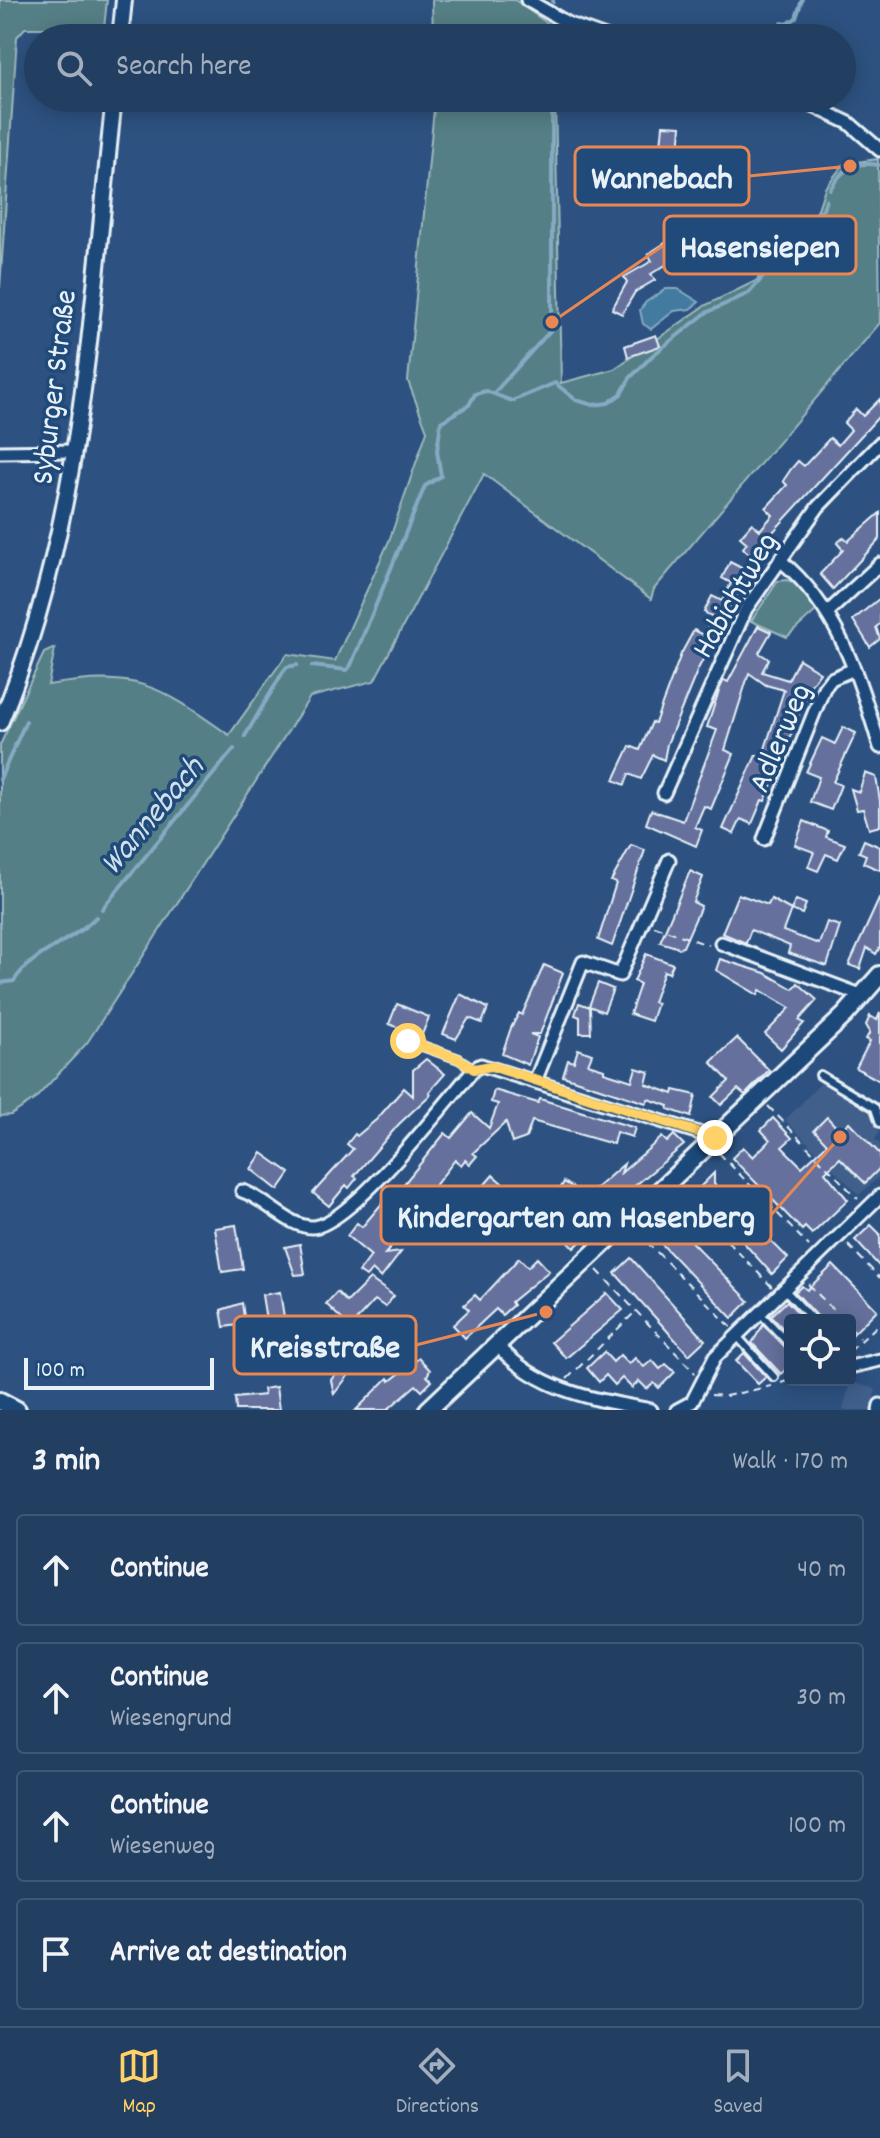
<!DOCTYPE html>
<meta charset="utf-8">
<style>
:root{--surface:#223e61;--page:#2a4567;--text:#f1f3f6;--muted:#a2aebd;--line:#3f5776;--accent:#ffd166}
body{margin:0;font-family:Dekko,sans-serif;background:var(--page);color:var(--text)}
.controls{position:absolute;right:24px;bottom:24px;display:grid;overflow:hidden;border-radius:8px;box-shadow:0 4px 20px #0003}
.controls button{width:72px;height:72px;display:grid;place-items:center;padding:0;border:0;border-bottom:2px solid var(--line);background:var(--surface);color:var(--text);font:40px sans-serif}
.scale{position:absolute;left:24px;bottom:20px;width:190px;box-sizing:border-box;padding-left:8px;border:4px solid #e8f1f8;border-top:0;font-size:22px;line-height:28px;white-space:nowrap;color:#e8f1f8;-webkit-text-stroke:6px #1f4a7a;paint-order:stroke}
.stop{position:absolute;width:24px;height:24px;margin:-18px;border:6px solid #ffd166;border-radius:50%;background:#fff}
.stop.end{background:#ffd166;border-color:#fff;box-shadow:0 2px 8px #0008}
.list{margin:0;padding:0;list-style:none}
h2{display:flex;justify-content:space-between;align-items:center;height:104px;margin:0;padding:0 32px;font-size:34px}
h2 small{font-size:26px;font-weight:400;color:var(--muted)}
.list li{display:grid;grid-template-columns:52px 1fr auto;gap:24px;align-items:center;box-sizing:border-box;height:112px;margin:0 16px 16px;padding:0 16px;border:2px solid var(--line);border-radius:8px}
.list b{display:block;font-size:30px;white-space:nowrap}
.list p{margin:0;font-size:26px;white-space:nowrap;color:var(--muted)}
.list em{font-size:26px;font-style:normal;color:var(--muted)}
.icon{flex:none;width:44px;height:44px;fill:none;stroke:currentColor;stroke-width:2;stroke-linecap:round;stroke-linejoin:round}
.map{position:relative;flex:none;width:880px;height:1410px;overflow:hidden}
.search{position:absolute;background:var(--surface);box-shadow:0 4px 20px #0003;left:24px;right:24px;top:24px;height:88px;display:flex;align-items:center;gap:20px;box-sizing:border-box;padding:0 28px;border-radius:44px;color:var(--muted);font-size:30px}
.sheet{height:616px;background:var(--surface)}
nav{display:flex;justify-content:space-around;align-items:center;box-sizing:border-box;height:112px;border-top:2px solid var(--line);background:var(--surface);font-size:22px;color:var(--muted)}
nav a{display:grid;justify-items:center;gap:4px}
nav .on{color:var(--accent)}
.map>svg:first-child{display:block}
</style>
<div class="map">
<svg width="880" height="1410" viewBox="0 0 880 1410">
<rect width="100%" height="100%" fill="#2d5281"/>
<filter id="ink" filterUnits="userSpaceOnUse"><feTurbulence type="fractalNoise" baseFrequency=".0125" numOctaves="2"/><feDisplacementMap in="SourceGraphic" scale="16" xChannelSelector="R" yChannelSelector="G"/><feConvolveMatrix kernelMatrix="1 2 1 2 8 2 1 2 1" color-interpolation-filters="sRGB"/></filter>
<g filter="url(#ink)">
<!-- built -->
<g fill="#415e8b">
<polygon points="821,1083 871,1110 872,1123 880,1132 875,1139 880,1144 880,1176 859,1195 785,1120"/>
<polygon points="802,1286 835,1320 790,1320 790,1369 772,1383 765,1377 758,1384 736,1361 759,1336 755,1332"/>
<polygon points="850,1382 876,1389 871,1410 843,1410"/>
</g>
<!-- green -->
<g fill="#557f86" stroke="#9eb8bf" stroke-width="2">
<polygon points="0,0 107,0 104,28 25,28 17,37 0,288"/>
<polygon points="432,0 515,0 555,29 555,38 433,38"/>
<path d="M435 98H555L561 383 614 369 706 305 756 281 817 212 825 188 844 164 878 159 880 323 654 589 651 599 484 474 374 681 310 697 87 1043 35 1099 11 1115 0 1116V745L44 653 55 648 48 685C138 670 158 685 229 735L287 654 335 661 389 541 427 431 408 381Z"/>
<polygon points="788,580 798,586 817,610 787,637 751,621 778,581"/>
</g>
<!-- water -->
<polygon fill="#437aa0" stroke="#85aac3" stroke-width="2" points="666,289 678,289 699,302 690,309 674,311 651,329 643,324 640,310 646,302"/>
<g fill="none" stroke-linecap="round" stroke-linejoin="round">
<!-- stream -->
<g stroke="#85aac3" stroke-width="4">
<polyline points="553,2 553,0"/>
<polyline points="782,23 787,24 796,18 802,0"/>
<polyline points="552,28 552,38"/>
<path d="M830 189C843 168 854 161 879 165"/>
<polyline points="494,393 550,331 552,322 552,98"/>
<polyline points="312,666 347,670 351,665 425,486 441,476 437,451 441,422 469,405 475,394 486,391 512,401 555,383 576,400 593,405 608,403 621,394 630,378 653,355 706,313 749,293 823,209 826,200"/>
<polyline points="245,736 283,672 287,667 297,665"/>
<polyline points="0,779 26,721"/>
<polyline points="102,909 234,749"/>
<path d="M0 983 14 981C33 951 71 943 96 917"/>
</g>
</g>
<!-- building -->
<g fill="#65709c" stroke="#e8f1f8" stroke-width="2">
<polygon points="663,125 681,126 677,179 658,178"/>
<polygon points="667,242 677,258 651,274 655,280 635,292 622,314 612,309 627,282 624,277 652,261 648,254"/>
<polygon points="656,335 660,346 628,357 625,346"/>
<polygon points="880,399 880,415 751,556 743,548 747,543 740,537 752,523 760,530 773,515 766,508 787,485 783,481 791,469 798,461 804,466 830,438 838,445 851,430 844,423 856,409 863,416"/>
<polygon points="880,513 880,539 833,589 820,574 843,550 837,543 844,537 848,541"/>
<polygon points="730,562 749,572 698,669 667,744 664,760 653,755 641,779 629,774 625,785 614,780 630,746 640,750 652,722 655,723 681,654 694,630 704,635 713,617 704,612 712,596 722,601 731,583 722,578"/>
<polygon points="880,598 880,624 876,627 880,639 870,647 853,620"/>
<polygon points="758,626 771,632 759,653 769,659 762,672 788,680 799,659 820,672 810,686 765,801 762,800 752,824 741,819 734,834 723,829 756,755 762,758 784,690 766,685 749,673 725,750 734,754 711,809 704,806 695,827 702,830 696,846 646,824 651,810 683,821 717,730 707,727 720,688 724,680 728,682"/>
<polygon points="843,727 856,733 833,782 841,785 831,810 810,802 819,777 806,772 822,738 835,744"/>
<polygon points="865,773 876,777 880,801 880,826 869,829 863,809 857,810 851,789 859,792"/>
<polygon points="804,821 828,831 826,837 845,844 838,859 826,854 818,871 808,867 814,852 795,845"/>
<polygon points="864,840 880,847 880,870 863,863 866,855 859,852"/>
<polygon points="631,845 645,850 612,946 598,940 616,883 611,881"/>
<polygon points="690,871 703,877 693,902 701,906 683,947 679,948 660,942"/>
<polygon points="738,894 768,905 771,899 791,910 796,900 806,904 802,914 791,910 783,931 819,944 827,922 840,926 827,966 788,953 790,946 751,930 746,943 722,933"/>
<polygon points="880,897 880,947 876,954 867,948 860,969 849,965"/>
<polygon points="646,954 673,964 669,973 664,971 653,1002 657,1003 651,1021 630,1014 640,984 634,981"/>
<polygon points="720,959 765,973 793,989 798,983 817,1000 799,1020 804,1023 781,1049 765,1034 790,1008 760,990 758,995 716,970"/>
<polygon points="544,965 563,973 540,1034 530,1034 538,1037 528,1065 502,1054 511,1028 519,1013 522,1015"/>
<polygon points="598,983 613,989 604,1012 589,1006"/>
<polygon points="460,994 488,1008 482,1023 469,1018 456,1039 443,1034"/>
<polygon points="579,1003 590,1007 591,1033 580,1033 580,1017 575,1015"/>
<polygon points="397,1004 429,1017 421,1037 389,1024"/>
<polygon points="880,1013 880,1081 856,1068 870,1041 866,1039 870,1032 866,1025 870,1016 877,1020"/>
<polygon points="737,1038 769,1070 745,1095 738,1089 721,1105 713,1097 729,1081 711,1062"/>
<polygon points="578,1049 592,1054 588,1064 604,1069 604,1072 632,1081 636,1068 649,1072 646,1084 673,1094 674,1090 696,1095 691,1117 668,1109 669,1106 648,1099 646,1103 563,1076 568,1060 574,1062"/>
<polygon points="426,1059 445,1074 429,1092 431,1094 399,1124 354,1176 357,1178 349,1188 346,1185 329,1206 313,1193 353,1149 347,1144 355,1134 357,1136 377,1119 404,1088 413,1096 413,1070"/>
<polygon points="494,1090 538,1103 540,1099 635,1128 632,1137 616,1132 613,1144 532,1121 526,1138 512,1143 506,1122 473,1153 477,1156 470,1164 465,1160 461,1165 455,1160 420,1205 412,1199 387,1229 398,1239 385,1254 401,1252 381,1278 372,1270 366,1277 359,1272 371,1256 347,1236 357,1223 362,1227 395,1188 399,1190 445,1133 451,1138 472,1113 489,1128 498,1104 491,1102"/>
<polygon points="827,1117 840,1131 849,1122 880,1154 880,1168 865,1183 840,1158 825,1172 848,1200 812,1234 805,1227 802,1230 732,1158 743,1147 753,1157 770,1140 761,1130 773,1118 792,1138 782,1147 802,1167 827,1144 814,1130"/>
<polygon points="674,1135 684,1145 608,1208 601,1200 587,1213 597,1224 595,1228 574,1248 556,1229 575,1211 554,1200 564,1182 587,1196 624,1164 621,1173 662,1137 667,1142"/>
<polygon points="262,1153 290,1173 278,1190 251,1169"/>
<polygon points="714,1173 714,1184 788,1258 772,1274 735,1233 729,1233 727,1222 718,1222 718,1216 706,1204 700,1204 701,1198 695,1192"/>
<polygon points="493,1175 512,1192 496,1210 483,1202 488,1197 480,1190"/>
<polygon points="671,1221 749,1301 732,1318 655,1237"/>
<polygon points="236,1225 243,1269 222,1272 215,1228"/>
<polygon points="871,1225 880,1234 880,1267 855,1240"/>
<polygon points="300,1244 305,1274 295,1275 285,1247"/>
<polygon points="519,1258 528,1267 537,1258 549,1271 511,1302 513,1305 502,1315 496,1309 465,1338 453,1325 469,1310 464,1305 475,1295 480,1300"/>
<polygon points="631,1258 705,1340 689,1355 615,1273"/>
<polygon points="833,1265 877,1310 850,1337 850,1320 821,1320 795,1292 802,1286 807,1290"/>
<polygon points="370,1279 394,1296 385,1307 375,1300 350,1327 326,1304 337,1292 347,1302"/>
<polygon points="280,1292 284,1317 266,1320 262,1295"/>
<polygon points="607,1293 623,1310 566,1358 551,1342"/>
<polygon points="787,1301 805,1320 790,1320 790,1336 771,1316"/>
<polygon points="242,1303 245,1324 224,1327 221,1310"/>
<polygon points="763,1325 790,1351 790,1366 781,1374 752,1343"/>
<polygon points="604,1352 613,1362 620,1355 629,1364 635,1358 644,1367 652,1360 660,1369 666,1364 675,1372 659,1388 654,1383 647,1389 639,1381 632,1388 622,1378 615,1385 606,1375 599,1382 587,1368"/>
<polygon points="744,1353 766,1377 758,1384 736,1361"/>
<polygon points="419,1358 430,1370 427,1376 432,1381 422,1391 416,1385 387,1410 356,1410 388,1378 390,1381"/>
<polygon points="346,1360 355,1367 334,1394 331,1380"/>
<polygon points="276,1387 279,1410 236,1410 235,1398 264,1395 263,1389"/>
</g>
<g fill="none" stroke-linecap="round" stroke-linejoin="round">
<defs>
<g id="service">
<polyline points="408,1041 459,1059 474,1069"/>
<polyline points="820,1075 875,1108 880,1123"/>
<polyline points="784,1289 813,1320"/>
<polyline points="759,1312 790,1345"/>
<polyline points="736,1335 774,1377"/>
</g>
<g id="minor">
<polyline points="527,0 569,24 608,38"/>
<polyline points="796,98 849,123 880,150"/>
<polyline points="0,452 73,451"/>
<path d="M780 560C838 607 859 678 880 747"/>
<polyline points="827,613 880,564"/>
<polyline points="664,793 746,609 818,507 880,443"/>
<polyline points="764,839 824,688 831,679 854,669"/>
<polyline points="721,943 863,996"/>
<polyline points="536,1079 583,962 620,975 669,860"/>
<path d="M242 1191C265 1198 288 1227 312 1227 350 1226 447 1101 474 1069L481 1065 715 1138"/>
<path d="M497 1345C538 1391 593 1399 651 1410"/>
<polyline points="854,1366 880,1360"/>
<polyline points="677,1410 692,1402 715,1357 880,1196"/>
<polyline points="879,1410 880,1405"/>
</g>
<g id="tertiary">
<polyline points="120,38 124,0"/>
<path d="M0 723C83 527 91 307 114 98"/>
</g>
<g id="secondary">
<polyline points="0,1401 17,1410"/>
<polyline points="428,1410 845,1015 880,975"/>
</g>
</defs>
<!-- service casing -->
<use href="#service" stroke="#e8f1f8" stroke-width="12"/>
<!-- minor casing -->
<use href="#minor" stroke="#e8f1f8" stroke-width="17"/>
<!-- tertiary casing -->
<use href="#tertiary" stroke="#e8f1f8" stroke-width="20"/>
<!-- secondary casing -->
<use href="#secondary" stroke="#e8f1f8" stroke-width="22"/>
<!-- path -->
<g stroke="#e8f1f8" stroke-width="2" stroke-dasharray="8 6" stroke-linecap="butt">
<polyline points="654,926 708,945"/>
<polyline points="768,1106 858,1199"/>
<polyline points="719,1153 809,1246"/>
<polyline points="679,1191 772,1287"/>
<polyline points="637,1232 731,1327"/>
<polyline points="848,1245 880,1278"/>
<polyline points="597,1270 695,1373"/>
<polyline points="808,1284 843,1320"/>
<polyline points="850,1327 860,1338"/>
<polyline points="850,1351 880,1323"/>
<polyline points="567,1379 634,1313"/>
<polyline points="781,1383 790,1380"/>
<polyline points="711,1395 726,1396 771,1386"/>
</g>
<!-- service -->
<use href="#service" stroke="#1f4a7a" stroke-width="6"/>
<!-- minor -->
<use href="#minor" stroke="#1f4a7a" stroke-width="11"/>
<!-- tertiary -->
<use href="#tertiary" stroke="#1f4a7a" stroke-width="14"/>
<!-- secondary -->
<use href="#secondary" stroke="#1f4a7a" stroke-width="16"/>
</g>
</g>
<g fill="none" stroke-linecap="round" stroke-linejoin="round" filter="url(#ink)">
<!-- route -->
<polyline stroke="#ffd166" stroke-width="10" points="408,1041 459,1059 474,1069 491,1066 715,1138"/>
</g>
<g text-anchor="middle" stroke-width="7" stroke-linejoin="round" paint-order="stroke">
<!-- street labels -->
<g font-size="32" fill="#e8f1f8" stroke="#1f4a7a">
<text transform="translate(52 387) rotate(-83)" y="11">Syburger Straße</text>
<text transform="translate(733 594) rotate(-60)" y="11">Habichtweg</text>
<text transform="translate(778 737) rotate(-67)" y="11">Adlerweg</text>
</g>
<!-- water labels -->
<g font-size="34" font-style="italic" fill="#cfdfeb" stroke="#1f4a7a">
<text transform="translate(150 814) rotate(-50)" y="12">Wannebach</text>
</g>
</g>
<!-- callouts -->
<path fill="none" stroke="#e88753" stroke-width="3" d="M850 166L749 176M552 322L664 245M840 1137L771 1215M546 1312L416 1345"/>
<g fill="#e88753" stroke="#1f4a7a" stroke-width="3">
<circle cx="850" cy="166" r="8"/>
<circle cx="552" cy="322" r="8"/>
<circle cx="840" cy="1137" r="8"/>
<circle cx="546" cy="1312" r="8"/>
</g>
<g fill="#1f4a7a" stroke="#e88753" stroke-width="3">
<rect x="575" y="147" width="174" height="58" rx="8"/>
<rect x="664" y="216" width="192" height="58" rx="8"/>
<rect x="381" y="1186" width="390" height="58" rx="8"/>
<rect x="234" y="1316" width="182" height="58" rx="8"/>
</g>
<g font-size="34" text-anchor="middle" font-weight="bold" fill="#e8f1f8">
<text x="662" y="188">Wannebach</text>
<text x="760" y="257">Hasensiepen</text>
<text x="576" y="1227">Kindergarten am Hasenberg</text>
<text x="325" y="1357">Kreisstraße</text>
</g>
</svg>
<div class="controls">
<button><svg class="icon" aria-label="locate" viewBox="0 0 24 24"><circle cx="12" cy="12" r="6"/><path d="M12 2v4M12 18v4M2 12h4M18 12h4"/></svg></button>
</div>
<div class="scale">100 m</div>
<div class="stop" style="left:408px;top:1041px"></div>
<div class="stop end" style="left:715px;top:1138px"></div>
<div class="search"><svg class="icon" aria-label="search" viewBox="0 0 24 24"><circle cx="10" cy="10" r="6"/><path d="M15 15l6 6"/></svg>Search here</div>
</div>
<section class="sheet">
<h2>3 min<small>Walk · 170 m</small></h2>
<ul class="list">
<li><svg class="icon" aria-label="ahead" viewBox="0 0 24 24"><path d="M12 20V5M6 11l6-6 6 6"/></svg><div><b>Continue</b></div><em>40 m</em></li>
<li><svg class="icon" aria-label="ahead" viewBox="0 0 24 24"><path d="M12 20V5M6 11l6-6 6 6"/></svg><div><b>Continue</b><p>Wiesengrund</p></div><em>30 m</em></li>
<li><svg class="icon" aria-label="ahead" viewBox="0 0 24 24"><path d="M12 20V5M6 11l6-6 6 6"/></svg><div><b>Continue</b><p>Wiesenweg</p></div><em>100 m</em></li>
<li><svg class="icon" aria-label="arrive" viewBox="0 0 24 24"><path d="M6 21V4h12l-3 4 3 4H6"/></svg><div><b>Arrive at destination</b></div></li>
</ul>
</section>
<nav>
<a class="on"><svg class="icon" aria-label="map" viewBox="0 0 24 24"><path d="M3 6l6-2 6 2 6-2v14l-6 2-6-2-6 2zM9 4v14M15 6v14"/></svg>Map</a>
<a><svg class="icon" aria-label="directions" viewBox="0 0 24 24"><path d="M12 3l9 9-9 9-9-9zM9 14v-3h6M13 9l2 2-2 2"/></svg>Directions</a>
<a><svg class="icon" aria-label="saved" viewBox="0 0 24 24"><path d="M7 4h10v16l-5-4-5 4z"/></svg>Saved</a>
</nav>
